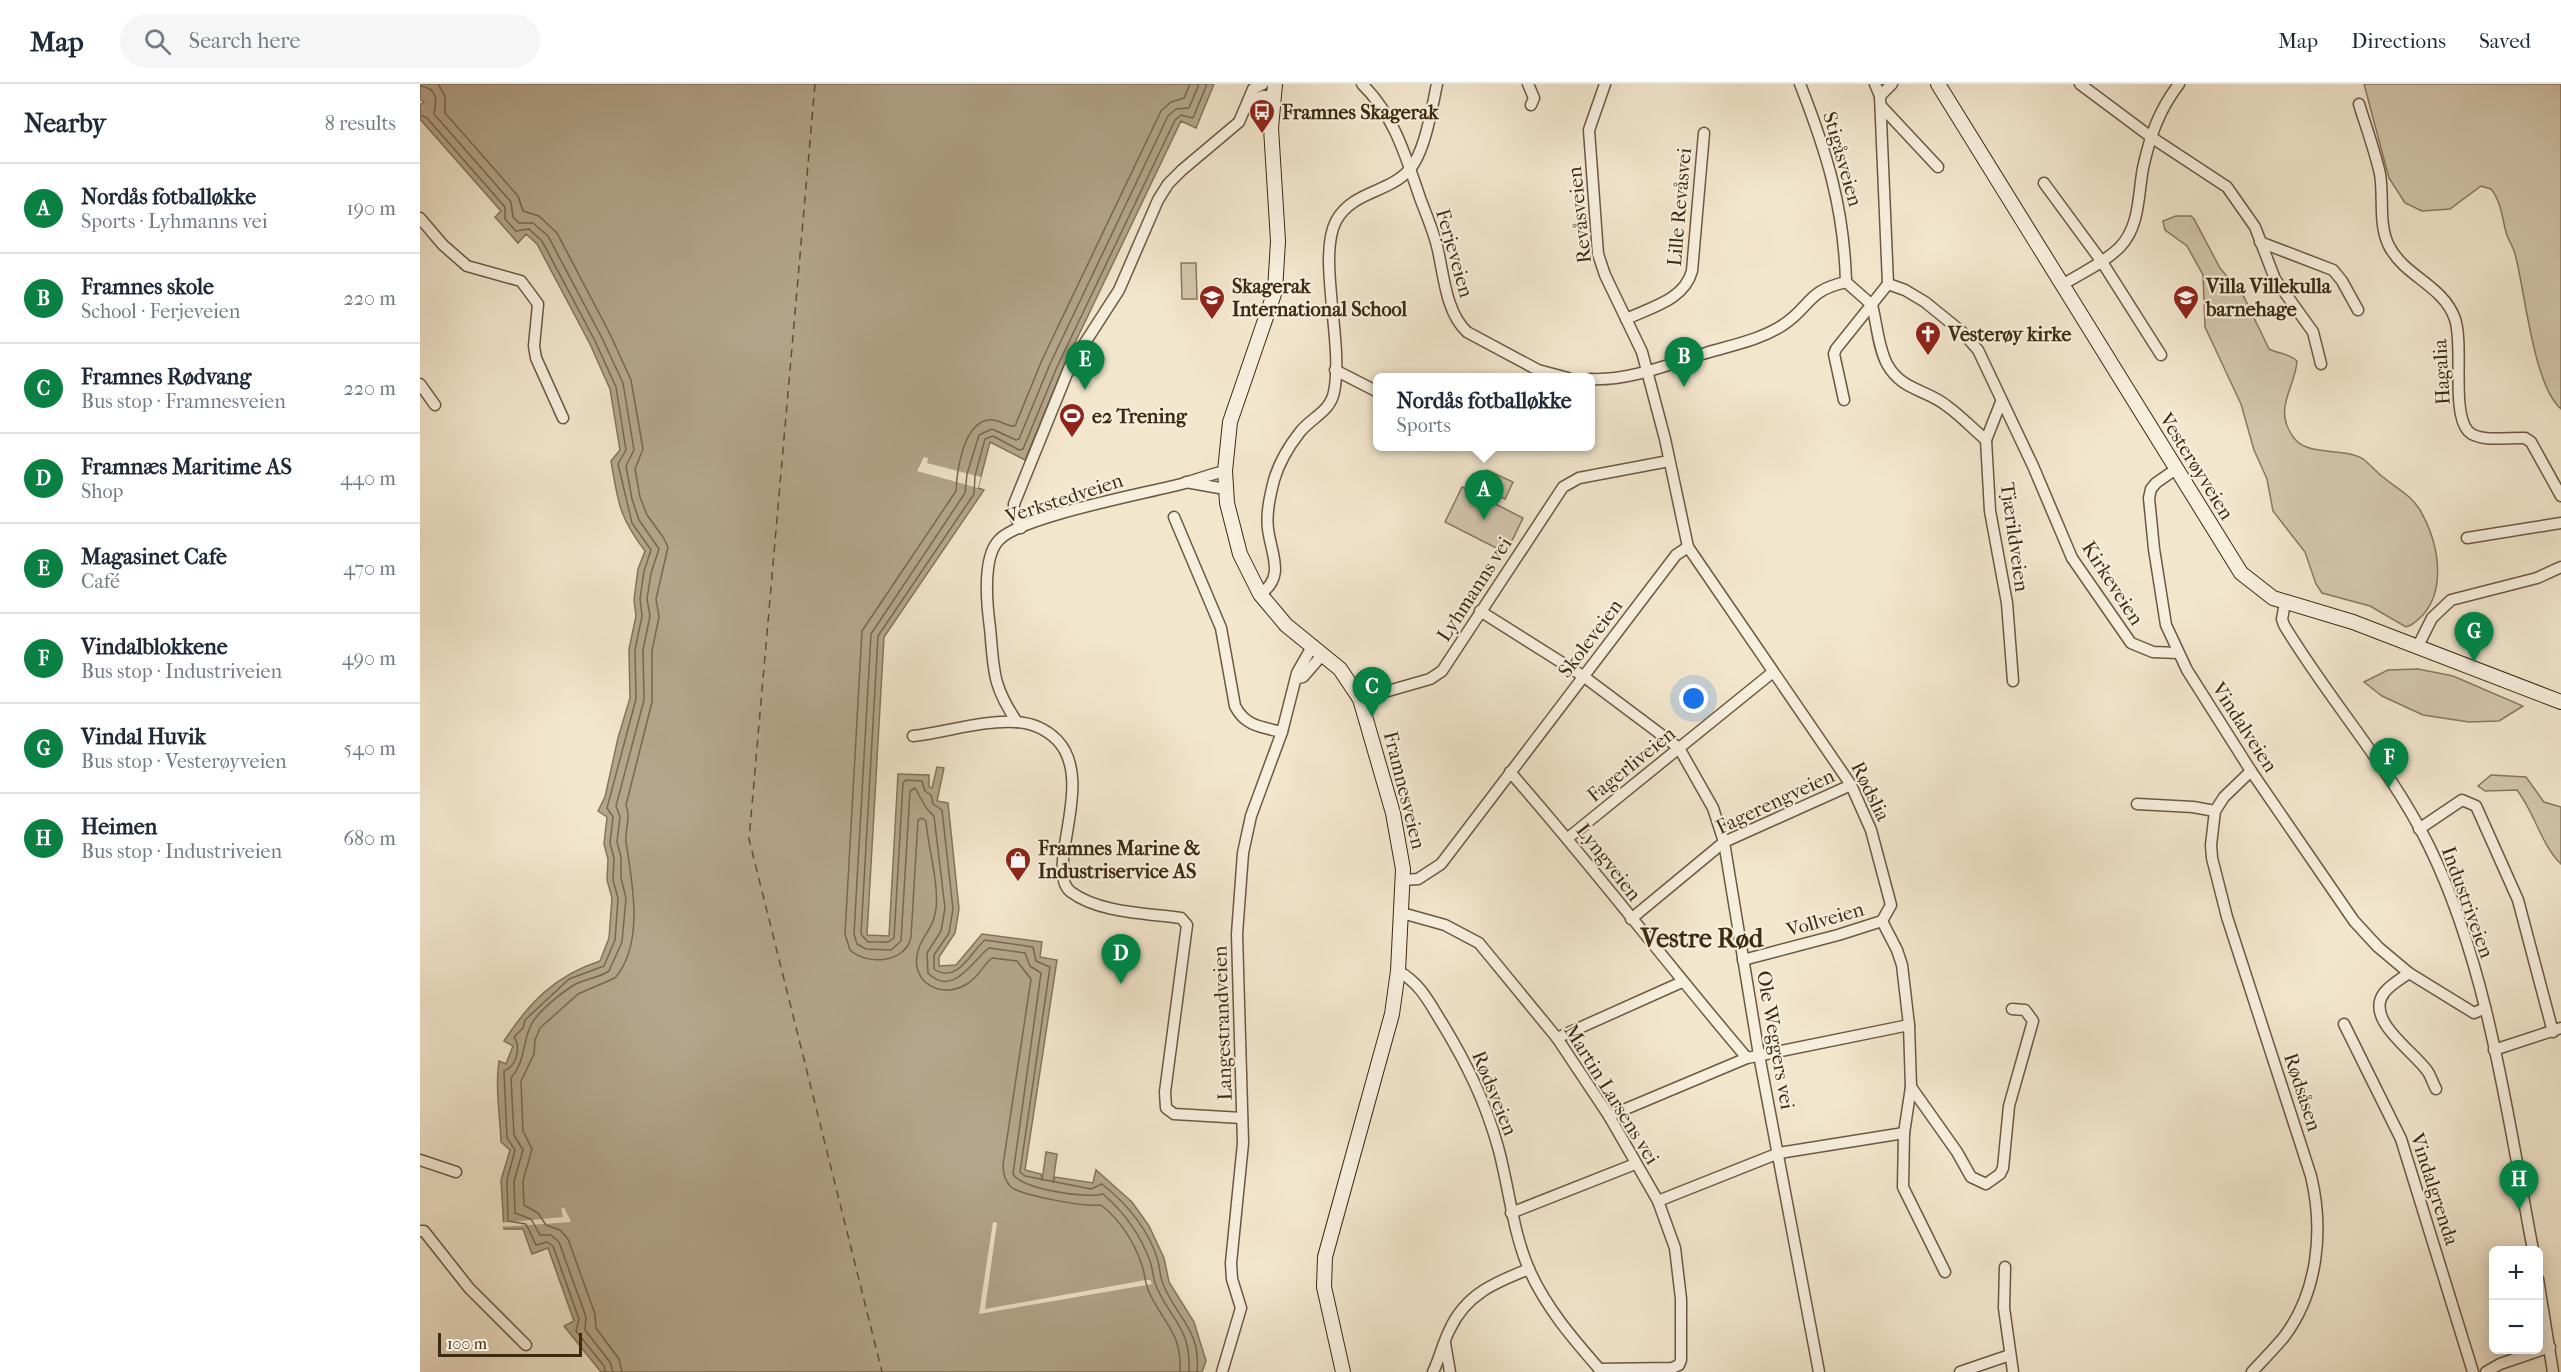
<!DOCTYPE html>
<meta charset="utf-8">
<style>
:root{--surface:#fff;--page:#f6f6f7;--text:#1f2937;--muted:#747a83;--line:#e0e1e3;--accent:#0b8043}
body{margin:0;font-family:"IM FELL French Canon",serif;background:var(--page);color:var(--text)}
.controls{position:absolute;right:18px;bottom:18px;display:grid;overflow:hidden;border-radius:9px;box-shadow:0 3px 15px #0003}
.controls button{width:54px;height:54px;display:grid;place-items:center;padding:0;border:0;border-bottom:2px solid var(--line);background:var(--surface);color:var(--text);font:30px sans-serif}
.scale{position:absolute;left:18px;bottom:15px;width:144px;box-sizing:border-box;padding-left:6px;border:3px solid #3c2a11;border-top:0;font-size:16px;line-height:21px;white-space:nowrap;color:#3c2a11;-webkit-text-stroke:4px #f7efde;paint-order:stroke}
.you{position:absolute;left:1274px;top:615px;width:21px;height:21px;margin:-15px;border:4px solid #fff;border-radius:50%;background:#1a73e8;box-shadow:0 0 0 9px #1a73e833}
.badge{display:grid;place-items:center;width:39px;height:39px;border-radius:50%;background:var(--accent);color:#fff;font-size:20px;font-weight:700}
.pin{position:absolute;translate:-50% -50px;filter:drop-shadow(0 2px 3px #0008)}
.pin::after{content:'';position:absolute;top:32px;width:21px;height:18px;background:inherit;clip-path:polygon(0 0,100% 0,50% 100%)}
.popup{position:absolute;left:953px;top:289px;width:222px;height:78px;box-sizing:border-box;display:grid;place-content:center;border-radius:9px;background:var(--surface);filter:drop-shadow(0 2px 4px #0005);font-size:20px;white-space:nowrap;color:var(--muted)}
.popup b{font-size:22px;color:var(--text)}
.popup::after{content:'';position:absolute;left:50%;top:100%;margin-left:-12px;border:12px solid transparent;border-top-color:var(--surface)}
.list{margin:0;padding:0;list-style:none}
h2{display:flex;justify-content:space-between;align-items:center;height:78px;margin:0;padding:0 24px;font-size:26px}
h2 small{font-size:20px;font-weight:400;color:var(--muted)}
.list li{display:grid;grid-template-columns:39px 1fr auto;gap:18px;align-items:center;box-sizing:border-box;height:90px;padding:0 24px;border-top:2px solid var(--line)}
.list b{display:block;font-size:22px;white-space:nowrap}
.list p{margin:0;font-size:20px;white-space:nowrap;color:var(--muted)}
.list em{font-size:20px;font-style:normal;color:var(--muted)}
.icon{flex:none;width:33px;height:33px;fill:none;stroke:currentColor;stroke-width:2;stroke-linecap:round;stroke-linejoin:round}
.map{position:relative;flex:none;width:2141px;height:1288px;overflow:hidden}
header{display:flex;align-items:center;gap:36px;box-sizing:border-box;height:84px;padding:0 30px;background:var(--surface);border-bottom:2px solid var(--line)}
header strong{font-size:28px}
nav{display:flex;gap:33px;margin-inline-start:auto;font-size:21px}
.search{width:420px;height:54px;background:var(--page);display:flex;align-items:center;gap:15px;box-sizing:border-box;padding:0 21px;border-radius:33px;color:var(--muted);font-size:22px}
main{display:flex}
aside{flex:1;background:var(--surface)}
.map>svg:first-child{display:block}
</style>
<header>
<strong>Map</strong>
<div class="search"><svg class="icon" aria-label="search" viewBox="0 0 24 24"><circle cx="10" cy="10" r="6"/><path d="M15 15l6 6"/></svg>Search here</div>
<nav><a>Map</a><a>Directions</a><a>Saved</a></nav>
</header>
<main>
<aside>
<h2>Nearby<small>8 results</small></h2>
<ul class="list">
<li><span class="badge">A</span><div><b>Nordås fotballøkke</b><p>Sports · Lyhmanns vei</p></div><em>190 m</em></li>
<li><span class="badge">B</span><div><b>Framnes skole</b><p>School · Ferjeveien</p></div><em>220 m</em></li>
<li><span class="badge">C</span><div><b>Framnes Rødvang</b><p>Bus stop · Framnesveien</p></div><em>220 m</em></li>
<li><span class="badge">D</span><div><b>Framnæs Maritime AS</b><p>Shop</p></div><em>440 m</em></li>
<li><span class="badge">E</span><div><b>Magasinet Cafe</b><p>Café</p></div><em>470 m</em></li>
<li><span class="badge">F</span><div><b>Vindalblokkene</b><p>Bus stop · Industriveien</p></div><em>490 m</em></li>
<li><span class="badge">G</span><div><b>Vindal Huvik</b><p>Bus stop · Vesterøyveien</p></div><em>540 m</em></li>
<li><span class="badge">H</span><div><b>Heimen</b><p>Bus stop · Industriveien</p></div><em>680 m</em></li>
</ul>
</aside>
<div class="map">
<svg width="2141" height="1288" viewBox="0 0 2141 1288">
<rect width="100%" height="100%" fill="#f2e6cd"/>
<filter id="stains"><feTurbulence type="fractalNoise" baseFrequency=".00333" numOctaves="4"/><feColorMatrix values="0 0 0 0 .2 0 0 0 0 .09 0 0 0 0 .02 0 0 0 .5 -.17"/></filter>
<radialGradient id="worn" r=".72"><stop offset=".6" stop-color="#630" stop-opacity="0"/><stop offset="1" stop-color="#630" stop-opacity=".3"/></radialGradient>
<!-- green -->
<g fill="#d3c6ad" stroke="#88785f" stroke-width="1.5">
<path d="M1944 0H2141V325C2113 301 2105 206 2095 170 2093 162 2088 156 2086 148 2082 133 2081 117 2071 105L2061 102 2030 125 2002 127 1985 119 1969 94Z"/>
<path d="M1756 132H1771L1774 135 1800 184 1824 213 1849 265C1859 270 1869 269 1877 277 1875 305 1852 325 1874 354 1888 373 1924 363 1943 375 1950 380 1956 388 1963 393 1976 404 1991 411 2000 426 2020 461 2030 516 1991 541L1986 543 1950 522 1902 509 1896 500 1885 468 1853 427 1847 395 1834 366 1821 320 1785 243 1783 191 1767 162 1745 146 1743 137Z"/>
<polygon points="761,179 776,179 777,215 762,215"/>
<polygon points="1067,386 1093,398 1085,415 1059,403"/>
<polygon points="1042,403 1103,434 1086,469 1025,438"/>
<polygon points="1998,585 2033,592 2103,622 2079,637 2049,638 2003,631 1962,612 1944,598 1968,586"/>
<path d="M2071 691 2106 693 2124 718 2141 723V780C2120 759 2115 729 2097 706L2065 707 2058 702Z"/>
</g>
<!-- water -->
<path fill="#b4a68d" stroke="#84745b" stroke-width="1.5" d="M0 0H794L776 44 761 37 642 286 605 376 570 358 558 404 564 406 464 553 447 851 469 852 478 690 509 691V703L512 704 517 683 524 684 517 717 528 719 539 825 535 849 519 873V882L536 881 562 850 622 858 620 873 637 876 605 1086 621 1090 622 1097 626 1068 637 1070 633 1099 635 1093 673 1099 676 1086 712 1118 729 1142 744 1174 749 1198 774 1238 786 1277 782 1288H181L144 1242 154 1237 128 1164 112 1170 103 1145H84L81 1096 90 1066 81 1058C80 1031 75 1003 79 977L86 980 93 962 84 957C109 919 134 892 180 877L189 854 192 814 187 796 188 775 184 760 187 733 178 727 185 713 198 654 210 614 209 565 216 532 214 516 218 485 225 467C199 433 198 418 191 377L200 366 190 305 170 260 117 160 106 150 98 159 75 133 81 127 0 35V21L4 18 0 15Z"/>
<!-- pier -->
<g fill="#f2e6cd">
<polygon points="504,373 508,374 507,379 561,393 558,404 497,387"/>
<polygon points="144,1123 151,1138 80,1143 79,1139 143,1133 141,1125"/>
<polygon points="573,1138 577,1139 565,1225 726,1196 730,1196 732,1200 559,1230"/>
</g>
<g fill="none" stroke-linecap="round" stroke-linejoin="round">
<!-- shore -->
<g stroke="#78684f" stroke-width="1.5">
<path d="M18 0 25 12V29L98 112 103 127 119 132 137 149 190 250 211 296 223 365 215 385 220 413 227 431 243 453 248 463 236 515 239 533 232 567V618L206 721C211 734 205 744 206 758 212 798 225 859 195 894L158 910 120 944 115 956 114 970 101 997 103 1047 112 1065 103 1097 104 1121 118 1129 126 1141 140 1146 148 1155 175 1230 176 1244 199 1275 202 1288"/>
<path d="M0 2C18 4 17 17 14 30L91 118 93 133 99 139H113L128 152 182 254 203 299 214 366 206 382 212 415 219 436 239 465 231 489 227 515 230 532 223 566 224 616 196 722 200 733 197 758 201 773V794L206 814 202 858 189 887C178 894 165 895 154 901 141 909 120 926 112 939 102 957 106 977 91 994L94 1051 103 1066 94 1097 95 1129 111 1135 120 1151H131L139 1158 166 1233 165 1246 190 1278 193 1288"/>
<path d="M0 31 7 34 85 123V135L96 147 109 145 122 157 175 257 196 303 206 366 198 380 212 439 231 466 224 487 220 515 222 532 215 566 216 615 187 724 193 733 190 759 194 774 193 796 198 814 195 856 184 882 149 895 105 936 103 944 94 953C101 963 97 982 84 987L87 1054 95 1066 87 1096 88 1137 106 1140 116 1161 127 1158 133 1162 159 1235 156 1247 184 1282 185 1288"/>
<path d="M760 1288C762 1248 744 1241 729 1208 725 1200 725 1190 722 1181 714 1158 700 1136 681 1121 666 1123 602 1112 591 1103 585 1097 583 1089 583 1081L611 895 597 877 572 874C563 881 558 894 547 900 521 916 489 898 498 867 502 851 513 846 516 825 519 799 508 764 506 737L502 734 498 736 491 853C486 879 447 882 430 866L425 850 442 547 536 407C537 387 543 340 568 336 578 334 586 343 595 342L622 276 741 27 751 18 764 14 770 0"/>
<path d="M769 1288C771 1244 753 1239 737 1204 733 1196 733 1186 730 1177 720 1150 704 1128 683 1110 666 1115 602 1105 593 1090L621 889 610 882 605 869 569 864C552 877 533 914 508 889L507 869 521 847 525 824 514 732 507 725 495 704 490 707 481 857 471 866 446 865 437 860 434 850 451 550 545 409 547 390 559 351 572 345 596 356 599 355 630 280 748 32 756 25 769 24 779 0"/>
<path d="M777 1288C781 1245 757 1235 743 1200 740 1193 740 1185 738 1177 729 1146 707 1120 682 1100L671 1105 605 1092 600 1088 630 883 616 877 613 863 565 856C551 867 538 901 514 885V871L529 849 533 825 522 726 513 720 511 711 505 707 502 697 486 696 483 699 474 854 468 858H448L441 850 458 552 554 410 555 392 565 355 573 352 599 366 603 365 637 283 755 36 761 31 773 34 787 0"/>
</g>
<!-- ferry -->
<polyline stroke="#604f36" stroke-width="1.5" stroke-dasharray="8 6" stroke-linecap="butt" points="395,0 329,755 462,1288"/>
<defs>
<g id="minor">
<path d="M942 0C974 31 986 73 1000 114 1006 130 1013 146 1017 162 1024 190 1025 227 1047 248L1118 286 1148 294"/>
<polyline points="1108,0 1114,14 1111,21"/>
<polyline points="1185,0 1169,46 1178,170 1185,191 1222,268 1245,355 1268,463 1431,701 1451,746 1471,821 1462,837 1418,851 1323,876"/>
<path d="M1380 0C1407 69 1424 124 1426 198"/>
<polyline points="1660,0 1731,53 1807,103 1835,143 1855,195 1893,248 1901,280"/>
<polyline points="1460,12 1472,0"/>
<polyline points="829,17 843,12 853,12"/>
<path d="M1939 20C1946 43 1955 67 1960 90 1964 113 1958 140 1969 162 1985 193 2023 201 2035 235 2044 262 2031 328 2048 347 2059 359 2090 353 2105 354L2111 358 2141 412"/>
<polyline points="1461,22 1518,83"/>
<polyline points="1624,99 1682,178 1741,271"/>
<polyline points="0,134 23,161 47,182 101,197 118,220 114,262 116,274 143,334"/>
<polyline points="1840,158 1913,186 1922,197 1938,226"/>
<polyline points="1468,200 1485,206 1505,218 1542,248 1558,266 1613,382 1652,474 1711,559 1733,568 1758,569"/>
<path d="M1642 201C1661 189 1684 179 1700 163 1720 142 1718 111 1723 84 1730 52 1739 26 1759 0"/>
<path d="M1452 221C1457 240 1458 263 1467 280 1482 307 1506 305 1527 322 1541 332 1553 345 1566 356"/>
<path d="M1206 235C1232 223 1264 216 1272 187L1284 49"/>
<polyline points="915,286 958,308"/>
<path d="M1170 295C1210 297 1249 280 1286 269 1312 261 1340 256 1363 241 1391 223 1386 207 1426 198L1452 221"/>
<polyline points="0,300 15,321"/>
<polyline points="1424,316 1414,270 1416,265 1468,200 1460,12 1455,0"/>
<polyline points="1581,318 1566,356 1570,427 1587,519 1593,597"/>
<polyline points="1756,385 1736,399 1731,405 1729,414 1734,465 1746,541 1767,586 1831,687 1934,837 1958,863 1989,889 2054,929 2065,924"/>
<polyline points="766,398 805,405"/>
<path d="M754 433 801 544 815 622C825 642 841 643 862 648"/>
<polyline points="601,444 594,430 594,420 650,282 699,206 738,116 748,100 762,86 819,38 833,5 843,0"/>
<polyline points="2047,454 2141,439"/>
<path d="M840 510C866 493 851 470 848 445 846 429 850 412 854 396 859 379 869 362 880 348 892 333 910 328 914 308 924 260 897 173 916 137 932 107 969 109 989 86 1005 69 1012 23 1017 0"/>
<path d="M1865 519 1862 535 1864 541C1909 616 1970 683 2009 762 2068 882 2088 1035 2113 1166"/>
<polyline points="1060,527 1163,592 1259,664 1293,724 1304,758 1339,971 1399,1288"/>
<polyline points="1998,562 2012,534 2031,516 2117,494 2141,483"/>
<polyline points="878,594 883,593 903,570"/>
<polyline points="940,615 1010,595 1022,587 1143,403 1159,394 1249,377"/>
<path d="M597 638C572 601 574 587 570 544 567 522 562 473 579 456 601 432 729 409 765 399 779 395 791 390 805 387"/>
<path d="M493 652C527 648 562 636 596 638 612 639 626 645 637 656 677 697 623 787 651 808 679 829 727 829 761 834L767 841 745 1008 746 1024 754 1030 822 1034"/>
<path d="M1831 687 1804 713 1795 727 1791 761 1792 774 1807 833 1891 1092C1904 1146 1898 1208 1864 1253 1854 1265 1843 1276 1832 1288"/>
<path d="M1090 688C1172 781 1247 880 1327 974"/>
<polyline points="1717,720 1773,723 1795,727"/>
<polyline points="1999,745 2042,716 2056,722 2098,816 2133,948"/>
<polyline points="1148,754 1353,588"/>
<polyline points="983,796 998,795 1021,780 1256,471 1268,463"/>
<polyline points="982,829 1025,841 1059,859 1137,954 1189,1032 1238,1117 1255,1164 1261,1215 1261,1276 1259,1281 1252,1284 1179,1285"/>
<polyline points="1211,835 1304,758 1431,701"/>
<polyline points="1462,837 1477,866 1482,881 1489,941 1491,1003 1484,1049 1483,1103 1525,1188"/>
<path d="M978 887C1000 899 1009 918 1022 939 1047 980 1065 1017 1078 1063 1089 1103 1092 1144 1108 1183 1125 1223 1154 1256 1182 1288"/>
<path d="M1989 889C1981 895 1970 901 1964 909 1944 936 1995 968 2008 988 2011 993 2013 999 2016 1005"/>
<polyline points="1924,940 1981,1055 2053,1288"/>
<polyline points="1137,954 1262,898"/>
<polyline points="2074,966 2141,944"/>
<polyline points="1491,1003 1537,1068 1551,1093 1566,1100 1580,1090 1583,1084 1589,1022 1613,937 1605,926 1592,925"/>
<polyline points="1189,1032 1327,974 1489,941"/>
<polyline points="0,1076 36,1088"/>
<polyline points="1238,1117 1359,1069 1484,1049"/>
<polyline points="1091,1129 1215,1080"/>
<polyline points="0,1147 4,1147 49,1204 106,1261"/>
<polyline points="1585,1183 1584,1224 1593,1288"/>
<polyline points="2118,1195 2133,1288"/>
<polyline points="1025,1259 1030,1288"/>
<polyline points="802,1288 821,1224 812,1195 811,1179 823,1059 817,850 823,769 831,732 862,648 877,589 893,561"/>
<path d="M1013 1288C1020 1274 1023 1258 1030 1245 1046 1210 1076 1198 1109 1185"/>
<polyline points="1540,1288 1590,1271"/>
<polyline points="2066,1288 2080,1280 2130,1263"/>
</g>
<g id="secondary">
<polyline points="855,0 851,44 858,157 855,207 810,338 805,387 807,419 820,470 840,510 866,541 920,585 940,615 973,729 983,785 978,887 972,930 905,1173 904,1203 923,1288"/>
<polyline points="1518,0 1821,489 1853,514 1933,538 2141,618"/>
</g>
</defs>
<!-- minor casing -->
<use href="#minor" stroke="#6a5940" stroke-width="13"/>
<!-- secondary casing -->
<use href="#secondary" stroke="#3c2a11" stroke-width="16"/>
<!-- minor -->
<use href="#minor" stroke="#f7efde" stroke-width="10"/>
<!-- secondary -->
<use href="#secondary" stroke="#f7efde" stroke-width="14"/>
</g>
<!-- icons -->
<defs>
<symbol id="bus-pin" viewBox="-11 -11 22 30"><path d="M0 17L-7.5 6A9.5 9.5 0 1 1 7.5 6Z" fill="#8f2418" stroke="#f7efde"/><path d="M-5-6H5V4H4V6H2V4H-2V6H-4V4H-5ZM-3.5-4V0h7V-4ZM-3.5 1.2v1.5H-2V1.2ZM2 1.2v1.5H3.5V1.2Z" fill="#fff"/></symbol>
<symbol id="school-pin" viewBox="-11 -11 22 30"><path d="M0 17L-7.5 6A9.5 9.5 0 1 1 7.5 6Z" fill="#8f2418" stroke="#f7efde"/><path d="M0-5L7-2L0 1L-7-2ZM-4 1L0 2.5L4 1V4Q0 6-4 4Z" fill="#fff"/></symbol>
<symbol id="church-pin" viewBox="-11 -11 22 30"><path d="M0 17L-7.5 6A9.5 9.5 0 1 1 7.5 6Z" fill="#8f2418" stroke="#f7efde"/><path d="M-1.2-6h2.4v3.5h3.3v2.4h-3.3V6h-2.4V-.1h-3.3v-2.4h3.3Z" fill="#fff"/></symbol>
<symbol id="stadium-pin" viewBox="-11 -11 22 30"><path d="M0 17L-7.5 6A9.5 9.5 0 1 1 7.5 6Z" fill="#8f2418" stroke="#f7efde"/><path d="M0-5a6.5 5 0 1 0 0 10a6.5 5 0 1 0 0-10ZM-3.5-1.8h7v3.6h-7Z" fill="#fff"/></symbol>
<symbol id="shop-pin" viewBox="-11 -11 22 30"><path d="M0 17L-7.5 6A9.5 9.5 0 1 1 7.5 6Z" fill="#8f2418" stroke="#f7efde"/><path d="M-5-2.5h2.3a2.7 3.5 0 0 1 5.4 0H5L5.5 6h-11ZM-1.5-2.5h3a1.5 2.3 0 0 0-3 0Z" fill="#fff"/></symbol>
</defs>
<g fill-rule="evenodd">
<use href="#bus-pin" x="827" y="13" width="30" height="40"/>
<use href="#school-pin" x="777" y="199" width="30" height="40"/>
<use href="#school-pin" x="1751" y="199" width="30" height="40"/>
<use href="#church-pin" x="1493" y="235" width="30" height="40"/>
<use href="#stadium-pin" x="637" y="317" width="30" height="40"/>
<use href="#shop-pin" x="583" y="761" width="30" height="40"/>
</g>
<g text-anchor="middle" stroke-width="4.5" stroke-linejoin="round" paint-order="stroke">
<!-- poi labels -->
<g font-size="20" font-weight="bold" fill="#3c2a11" stroke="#f7efde" text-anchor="start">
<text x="862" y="35">Framnes Skagerak</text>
<text x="812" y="209">Skagerak<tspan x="812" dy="23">International School</tspan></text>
<text x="1786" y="209">Villa Villekulla<tspan x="1786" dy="23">barnehage</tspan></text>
<text x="1528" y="257">Vesterøy kirke</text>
<text x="672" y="339">e2 Trening</text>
<text x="618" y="771">Framnes Marine &amp;<tspan x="618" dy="23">Industriservice AS</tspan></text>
</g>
<!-- street labels -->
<g font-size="20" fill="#3c2a11" stroke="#f7efde">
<text transform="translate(1423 75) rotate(74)" y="7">Stigåsveien</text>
<text transform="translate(1259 123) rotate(-85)" y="7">Lille Revåsvei</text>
<text transform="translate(1159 131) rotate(-96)" y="7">Revåsveien</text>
<text transform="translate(1035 169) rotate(74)" y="7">Ferjeveien</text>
<text transform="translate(2021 288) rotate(-93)" y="7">Hagalia</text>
<text transform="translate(1777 382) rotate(58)" y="7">Vesterøyveien</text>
<text transform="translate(644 414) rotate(-18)" y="7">Verkstedveien</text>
<text transform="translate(1595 453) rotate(82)" y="7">Tjærildveien</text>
<text transform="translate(1693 499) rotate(57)" y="7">Kirkeveien</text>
<text transform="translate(1054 505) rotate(-57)" y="7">Lyhmanns vei</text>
<text transform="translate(1170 554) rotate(-53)" y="7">Skoleveien</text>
<text transform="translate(1825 643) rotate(57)" y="7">Vindalveien</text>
<text transform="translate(1211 680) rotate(-39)" y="7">Fagerliveien</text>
<text transform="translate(985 706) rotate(76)" y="7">Framnesveien</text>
<text transform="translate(1451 707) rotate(64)" y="7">Rødslia</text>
<text transform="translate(1355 717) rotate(-25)" y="7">Fagerengveien</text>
<text transform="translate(1189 778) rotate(52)" y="7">Lyngveien</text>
<text transform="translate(2048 818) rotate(70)" y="7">Industriveien</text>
<text transform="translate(1405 835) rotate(-16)" y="7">Vollveien</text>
<text transform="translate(802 939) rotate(-92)" y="7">Langestrandveien</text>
<text transform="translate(1356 956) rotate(80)" y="7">Ole Weggers vei</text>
<text transform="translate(1883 1008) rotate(72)" y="7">Rødsåsen</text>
<text transform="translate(1075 1009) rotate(68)" y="7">Rødsveien</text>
<text transform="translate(1192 1010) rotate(58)" y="7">Martin Larsens vei</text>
<text transform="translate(2015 1105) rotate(72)" y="7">Vindalgrenda</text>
</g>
<!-- district labels -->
<g font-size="26" font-weight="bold" fill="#3c2a11" stroke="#f7efde">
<text x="1282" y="863">Vestre Rød</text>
</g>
</g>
<rect width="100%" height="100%" filter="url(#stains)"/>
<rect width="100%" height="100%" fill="url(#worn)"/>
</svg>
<div class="controls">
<button>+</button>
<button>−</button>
</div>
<div class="scale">100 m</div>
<div class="you"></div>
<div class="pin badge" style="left:1064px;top:436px">A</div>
<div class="popup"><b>Nordås fotballøkke</b>Sports</div>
<div class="pin badge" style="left:1264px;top:303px">B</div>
<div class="pin badge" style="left:952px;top:633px">C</div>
<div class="pin badge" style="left:701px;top:900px">D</div>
<div class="pin badge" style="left:665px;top:306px">E</div>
<div class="pin badge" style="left:1969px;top:704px">F</div>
<div class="pin badge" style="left:2054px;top:578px">G</div>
<div class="pin badge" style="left:2099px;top:1126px">H</div>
</div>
</main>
